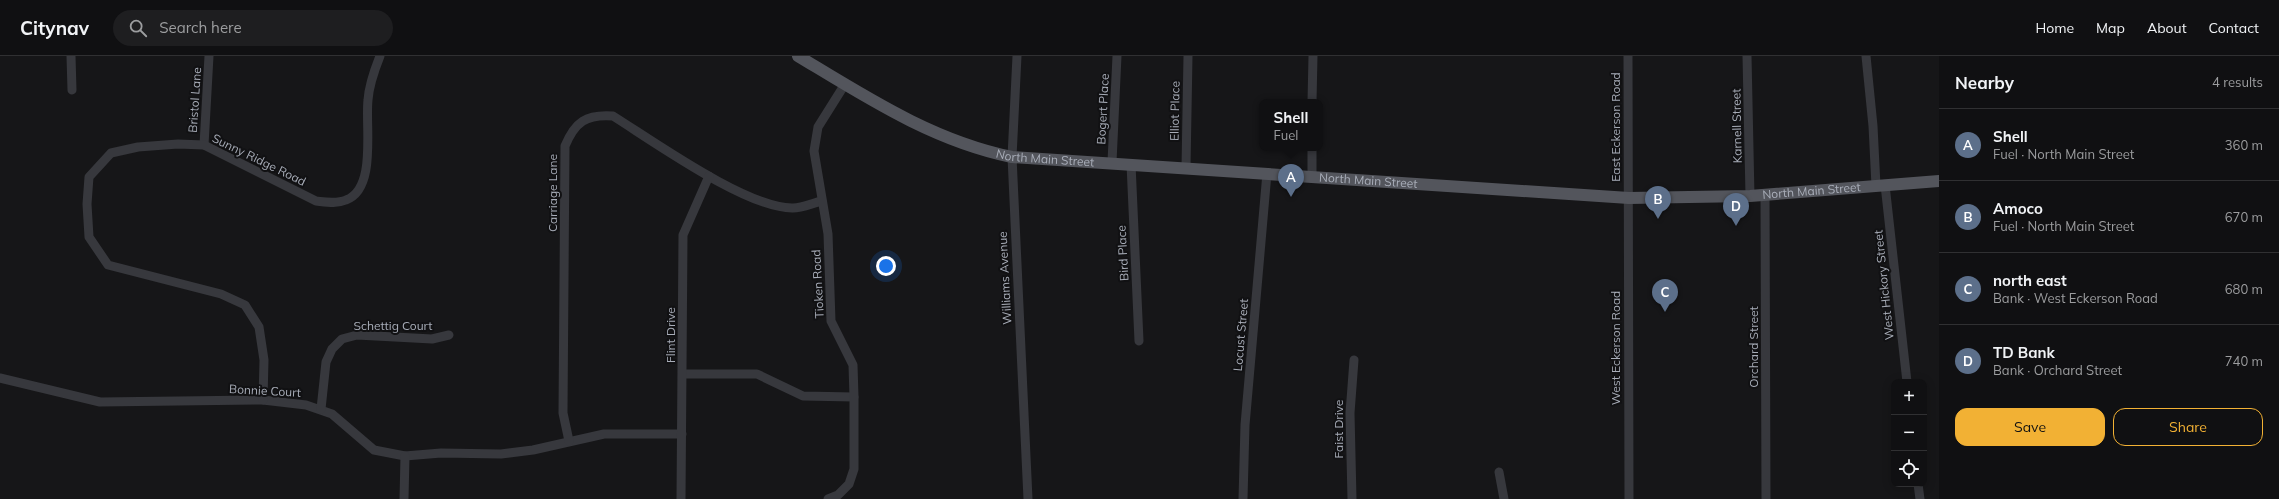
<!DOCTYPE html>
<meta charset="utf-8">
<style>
:root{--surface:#101012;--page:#1e1e20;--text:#f1f3f6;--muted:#9c9d9f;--line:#303032;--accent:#f2b134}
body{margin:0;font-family:Mulish,sans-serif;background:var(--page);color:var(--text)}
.controls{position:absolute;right:12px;bottom:12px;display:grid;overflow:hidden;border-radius:8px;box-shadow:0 2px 10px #0003}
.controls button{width:36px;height:36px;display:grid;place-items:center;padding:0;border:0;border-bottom:1px solid var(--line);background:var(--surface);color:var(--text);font:20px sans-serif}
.you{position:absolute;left:886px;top:210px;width:14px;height:14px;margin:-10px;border:3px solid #fff;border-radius:50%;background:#1a73e8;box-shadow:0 0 0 6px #1a73e833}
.badge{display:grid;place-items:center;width:26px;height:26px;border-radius:50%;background:var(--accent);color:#fff;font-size:13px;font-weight:700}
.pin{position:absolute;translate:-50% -33px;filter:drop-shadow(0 1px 2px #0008)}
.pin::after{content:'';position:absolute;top:21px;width:14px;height:12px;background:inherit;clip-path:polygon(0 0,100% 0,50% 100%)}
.popup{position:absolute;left:1259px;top:43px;width:64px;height:52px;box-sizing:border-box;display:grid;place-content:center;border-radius:8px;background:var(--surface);filter:drop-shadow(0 1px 3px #0005);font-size:13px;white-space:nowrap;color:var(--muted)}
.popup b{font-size:15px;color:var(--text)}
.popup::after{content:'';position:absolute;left:50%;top:100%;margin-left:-8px;border:8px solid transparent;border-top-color:var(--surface)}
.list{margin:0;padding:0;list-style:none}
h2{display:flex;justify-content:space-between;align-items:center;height:52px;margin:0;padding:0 16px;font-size:17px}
h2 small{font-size:13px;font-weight:400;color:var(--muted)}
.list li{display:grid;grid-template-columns:26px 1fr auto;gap:12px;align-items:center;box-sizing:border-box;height:72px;padding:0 16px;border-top:1px solid var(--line)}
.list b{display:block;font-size:15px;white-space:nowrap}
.list p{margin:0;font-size:13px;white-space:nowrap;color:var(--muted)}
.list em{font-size:13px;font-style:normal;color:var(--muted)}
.actions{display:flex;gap:8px;padding:12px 16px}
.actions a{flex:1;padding:9px 0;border:1px solid var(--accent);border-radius:12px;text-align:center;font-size:14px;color:var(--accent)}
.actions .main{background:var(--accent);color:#111}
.icon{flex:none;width:22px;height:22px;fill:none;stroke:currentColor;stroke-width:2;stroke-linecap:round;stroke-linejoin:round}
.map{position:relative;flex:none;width:1939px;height:443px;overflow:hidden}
header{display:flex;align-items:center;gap:24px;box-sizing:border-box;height:56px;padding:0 20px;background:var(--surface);border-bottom:1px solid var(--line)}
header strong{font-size:19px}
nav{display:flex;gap:22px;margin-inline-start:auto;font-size:14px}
.search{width:280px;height:36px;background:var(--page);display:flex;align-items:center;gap:10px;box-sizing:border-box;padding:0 14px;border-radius:22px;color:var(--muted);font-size:15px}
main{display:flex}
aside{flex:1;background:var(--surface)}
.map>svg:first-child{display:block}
</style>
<header>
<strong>Citynav</strong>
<div class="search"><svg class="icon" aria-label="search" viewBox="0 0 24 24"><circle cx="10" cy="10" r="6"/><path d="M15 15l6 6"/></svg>Search here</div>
<nav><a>Home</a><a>Map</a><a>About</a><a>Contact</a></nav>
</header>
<main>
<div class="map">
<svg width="1939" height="443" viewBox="0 0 1939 443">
<rect width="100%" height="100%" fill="#161618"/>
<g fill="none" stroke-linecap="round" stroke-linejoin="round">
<!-- minor -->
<g stroke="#37383d" stroke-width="9">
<polyline points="71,0 72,34"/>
<polyline points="1017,0 1012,101 1028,443"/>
<polyline points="1628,0 1629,443"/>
<polyline points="1747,0 1750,140"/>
<polyline points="1866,0 1873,70 1876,130"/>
<polyline points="1312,46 1313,0"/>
<polyline points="204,89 209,0"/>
<polyline points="1112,106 1117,0"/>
<polyline points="1131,108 1139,285"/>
<polyline points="1186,111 1188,0"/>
<polyline points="1312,119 1312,92"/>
<polyline points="1885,129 1907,326"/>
<polyline points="1765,139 1766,443"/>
<polyline points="683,318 757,318 803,340 854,341"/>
<polyline points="0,322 100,346 263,344 306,349 332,358 374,394 405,400 441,397 501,398 533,394 604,378 682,378"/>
<path d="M263 344 264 304 259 271 245 249 221 238 108 209 89 181 87 148 89 121 111 97 138 91 178 88 204 89 316 145C326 146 337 148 346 144 377 133 365 70 368 44 369 29 374 15 380 0"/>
<polyline points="321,353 326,306 332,293 342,283 357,279 432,283 449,279"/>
<path d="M569 385 563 357 565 90C575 66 586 58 613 60 653 85 748 153 793 152 802 152 813 147 822 145"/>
<polyline points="1499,416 1504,443"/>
<polyline points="1918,428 1920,443"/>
<polyline points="404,443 405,400"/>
<polyline points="681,443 683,179 709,120"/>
<polyline points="828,443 838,439 849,428 854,413 854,341 853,309 831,265 828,178 814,95 818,71 845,28"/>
<polyline points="1243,443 1245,369 1267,117"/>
<polyline points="1352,443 1350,357 1354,304"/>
</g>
<!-- major -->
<path stroke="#53555c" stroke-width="12" id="s1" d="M798 0C866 41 933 85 1012 101L1629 142 1750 140 1939 125"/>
</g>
<g text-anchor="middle" stroke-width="4" stroke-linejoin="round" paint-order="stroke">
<!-- street labels -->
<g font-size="12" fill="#a8adb8" stroke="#111113">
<text transform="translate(195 44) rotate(-86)" y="4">Bristol Lane</text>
<text transform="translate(1103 53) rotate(-87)" y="4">Bogert Place</text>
<text transform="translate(1175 55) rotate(-89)" y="4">Elliot Place</text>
<text transform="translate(1737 70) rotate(-91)" y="4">Karnell Street</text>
<text transform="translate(1616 71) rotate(-90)" y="4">East Eckerson Road</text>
<text dy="4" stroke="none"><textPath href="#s1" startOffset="271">North Main Street</textPath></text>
<text transform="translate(259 104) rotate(26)" y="4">Sunny Ridge Road</text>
<text dy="4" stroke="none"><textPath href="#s1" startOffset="595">North Main Street</textPath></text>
<text dy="4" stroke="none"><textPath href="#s1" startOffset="1039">North Main Street</textPath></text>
<text transform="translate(553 137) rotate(-90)" y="4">Carriage Lane</text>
<text transform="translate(1123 197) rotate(-93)" y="4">Bird Place</text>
<text transform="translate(1005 222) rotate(-93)" y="4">Williams Avenue</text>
<text transform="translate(818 228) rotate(-93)" y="4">Tioken Road</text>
<text transform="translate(1884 229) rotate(-96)" y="4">West Hickory Street</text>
<text x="393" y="274">Schettig Court</text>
<text transform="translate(671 279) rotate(-90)" y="4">Flint Drive</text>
<text transform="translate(1241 279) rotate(-85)" y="4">Locust Street</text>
<text transform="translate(1754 291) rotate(-90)" y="4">Orchard Street</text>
<text transform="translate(1616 292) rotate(-90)" y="4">West Eckerson Road</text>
<text transform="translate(265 335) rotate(3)" y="4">Bonnie Court</text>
<text transform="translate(1339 373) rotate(-90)" y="4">Faist Drive</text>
</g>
</g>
</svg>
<div class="controls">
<button>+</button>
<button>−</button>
<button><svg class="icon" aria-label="locate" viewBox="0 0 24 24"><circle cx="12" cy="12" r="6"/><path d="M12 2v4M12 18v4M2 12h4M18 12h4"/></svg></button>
</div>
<div class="you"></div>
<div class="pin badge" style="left:1291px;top:141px;background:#5c6f8a">A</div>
<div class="popup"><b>Shell</b>Fuel</div>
<div class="pin badge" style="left:1658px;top:163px;background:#5c6f8a">B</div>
<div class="pin badge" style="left:1665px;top:256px;background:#5c6f8a">C</div>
<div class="pin badge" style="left:1736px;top:170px;background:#5c6f8a">D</div>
</div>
<aside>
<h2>Nearby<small>4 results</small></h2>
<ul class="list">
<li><span class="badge" style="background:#5c6f8a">A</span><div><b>Shell</b><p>Fuel · North Main Street</p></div><em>360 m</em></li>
<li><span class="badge" style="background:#5c6f8a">B</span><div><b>Amoco</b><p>Fuel · North Main Street</p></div><em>670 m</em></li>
<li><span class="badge" style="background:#5c6f8a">C</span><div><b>north east</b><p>Bank · West Eckerson Road</p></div><em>680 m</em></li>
<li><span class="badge" style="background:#5c6f8a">D</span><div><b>TD Bank</b><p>Bank · Orchard Street</p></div><em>740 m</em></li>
</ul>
<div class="actions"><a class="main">Save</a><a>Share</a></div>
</aside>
</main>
